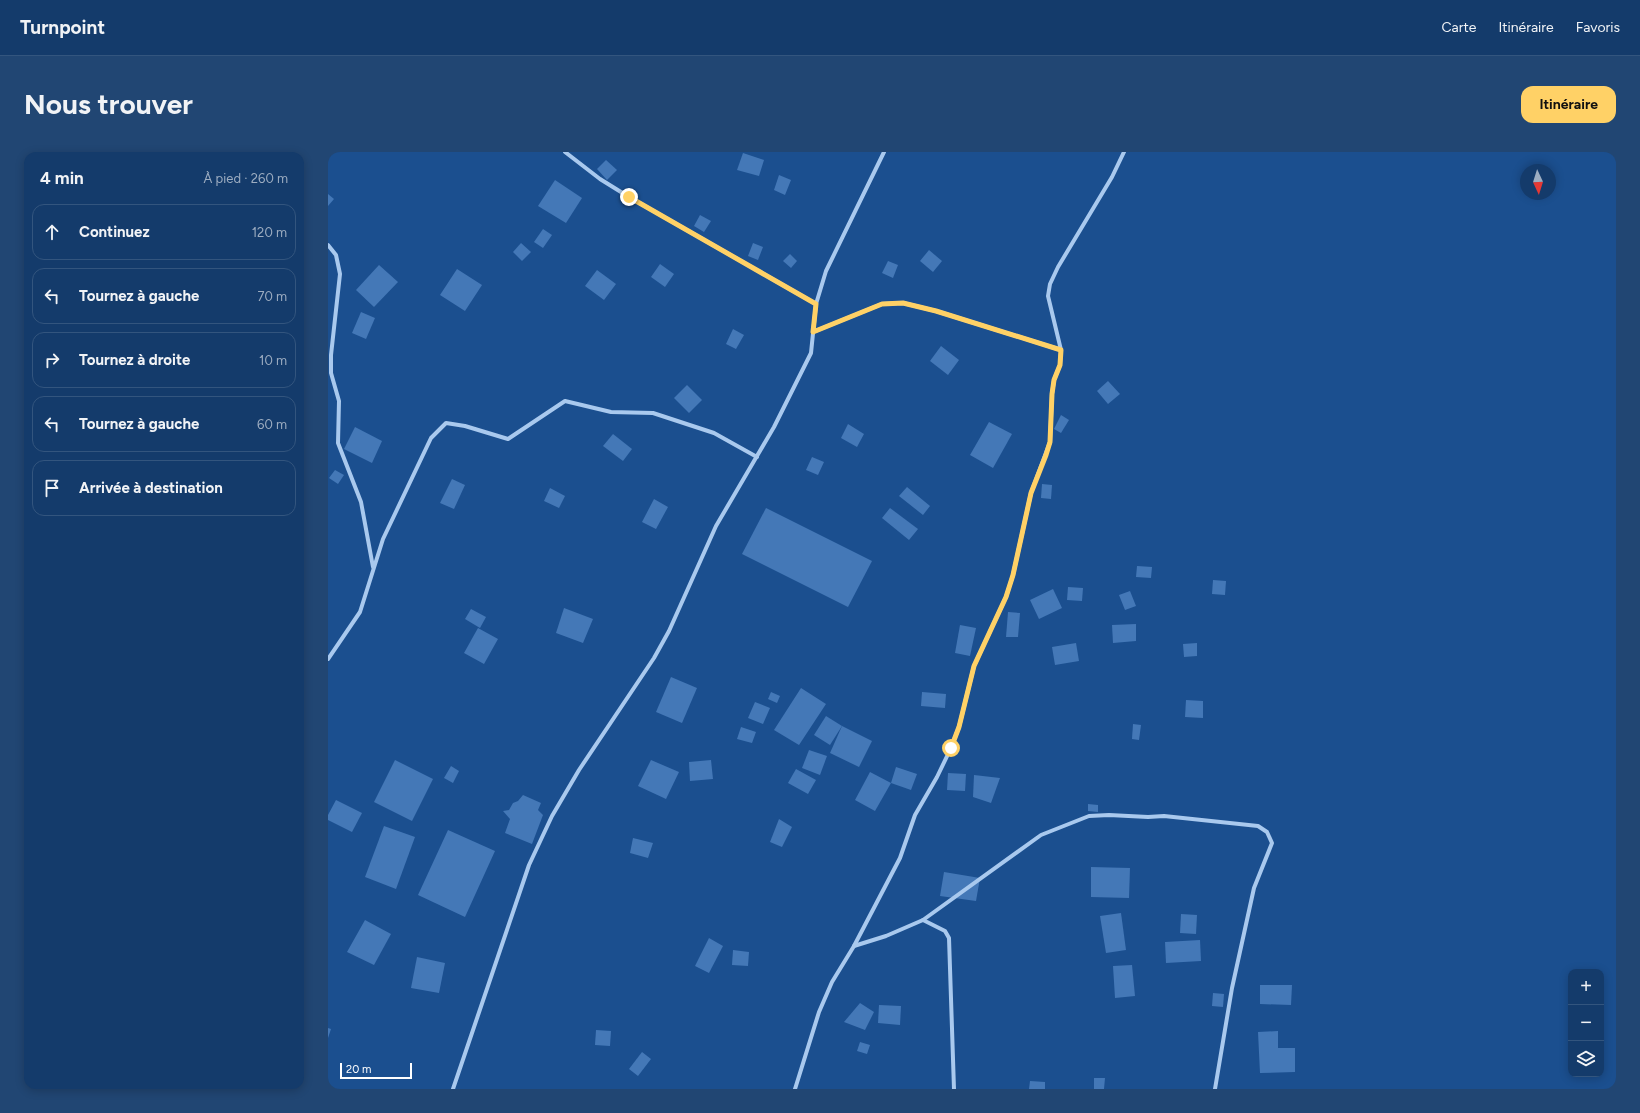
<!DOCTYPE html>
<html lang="fr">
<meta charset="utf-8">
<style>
:root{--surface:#143b6b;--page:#214673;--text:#f1f3f6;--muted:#9dadc1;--line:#33557e;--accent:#ffd166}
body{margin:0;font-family:Figtree,sans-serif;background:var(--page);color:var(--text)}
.controls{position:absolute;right:12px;bottom:12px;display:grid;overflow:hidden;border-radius:8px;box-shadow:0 2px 10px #0003}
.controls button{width:36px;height:36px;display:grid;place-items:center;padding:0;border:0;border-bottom:1px solid var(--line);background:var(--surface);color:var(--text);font:20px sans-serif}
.compass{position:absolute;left:1192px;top:12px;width:36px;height:36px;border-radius:50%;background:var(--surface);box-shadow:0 2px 10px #0003;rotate:176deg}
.scale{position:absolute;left:12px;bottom:10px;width:72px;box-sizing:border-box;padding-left:4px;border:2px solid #fff;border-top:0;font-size:11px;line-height:14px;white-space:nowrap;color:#fff;-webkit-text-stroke:3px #1b4f8f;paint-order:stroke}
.stop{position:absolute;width:12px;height:12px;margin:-9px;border:3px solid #ffd166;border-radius:50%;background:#fff}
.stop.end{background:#ffd166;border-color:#fff;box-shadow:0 1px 4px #0008}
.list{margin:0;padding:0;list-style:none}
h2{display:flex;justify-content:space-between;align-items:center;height:52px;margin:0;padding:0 16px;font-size:17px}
h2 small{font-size:13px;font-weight:400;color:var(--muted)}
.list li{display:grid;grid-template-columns:26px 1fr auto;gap:12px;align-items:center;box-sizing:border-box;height:56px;margin:0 8px 8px;padding:0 8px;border:1px solid var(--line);border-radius:12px}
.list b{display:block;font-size:15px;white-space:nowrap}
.list em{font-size:13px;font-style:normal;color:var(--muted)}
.icon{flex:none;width:22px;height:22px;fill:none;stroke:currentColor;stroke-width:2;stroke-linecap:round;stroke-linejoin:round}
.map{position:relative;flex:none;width:1288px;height:937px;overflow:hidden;border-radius:12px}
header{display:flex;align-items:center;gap:24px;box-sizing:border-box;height:56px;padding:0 20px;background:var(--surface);border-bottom:1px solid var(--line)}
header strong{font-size:19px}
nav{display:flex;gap:22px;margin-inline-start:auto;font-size:14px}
.intro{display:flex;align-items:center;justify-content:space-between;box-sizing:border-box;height:96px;padding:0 24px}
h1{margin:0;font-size:28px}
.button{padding:10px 18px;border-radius:12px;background:var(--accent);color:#111;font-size:14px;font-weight:700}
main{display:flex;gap:24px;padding:0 24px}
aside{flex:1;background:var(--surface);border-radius:12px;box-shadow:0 2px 10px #0003}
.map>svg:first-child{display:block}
</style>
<header>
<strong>Turnpoint</strong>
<nav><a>Carte</a><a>Itinéraire</a><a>Favoris</a></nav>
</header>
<div class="intro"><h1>Nous trouver</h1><a class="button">Itinéraire</a></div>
<main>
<aside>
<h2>4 min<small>À pied · 260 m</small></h2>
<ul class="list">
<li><svg class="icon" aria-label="ahead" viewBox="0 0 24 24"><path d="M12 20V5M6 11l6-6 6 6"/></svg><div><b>Continuez</b></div><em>120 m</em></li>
<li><svg class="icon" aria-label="left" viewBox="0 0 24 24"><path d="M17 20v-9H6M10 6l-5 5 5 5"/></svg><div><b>Tournez à gauche</b></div><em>70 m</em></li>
<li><svg class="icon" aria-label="right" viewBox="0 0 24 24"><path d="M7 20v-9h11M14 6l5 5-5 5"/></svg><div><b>Tournez à droite</b></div><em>10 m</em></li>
<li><svg class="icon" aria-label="left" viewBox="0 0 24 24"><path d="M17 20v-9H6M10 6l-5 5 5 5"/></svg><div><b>Tournez à gauche</b></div><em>60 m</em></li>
<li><svg class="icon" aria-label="arrive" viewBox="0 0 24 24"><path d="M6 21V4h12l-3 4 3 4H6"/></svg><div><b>Arrivée à destination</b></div></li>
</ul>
</aside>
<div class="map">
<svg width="1288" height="937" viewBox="0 0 1288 937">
<rect width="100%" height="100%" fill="#1b4f8f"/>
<!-- building -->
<g fill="#4478b7">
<polygon points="415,1 436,8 431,24 409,18"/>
<polygon points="278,8 289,18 279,28 269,17"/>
<polygon points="451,23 463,28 457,43 446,38"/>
<polygon points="227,28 254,46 238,71 210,54"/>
<polygon points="0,42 6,47 0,54"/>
<polygon points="372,63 383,69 376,80 366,74"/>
<polygon points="215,77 224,83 215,96 206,90"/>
<polygon points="193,91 203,100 194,109 185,100"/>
<polygon points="425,91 435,95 430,108 420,104"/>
<polygon points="601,98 614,109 605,120 592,109"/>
<polygon points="462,102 469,109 463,116 455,109"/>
<polygon points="560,109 570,113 565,126 554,121"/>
<polygon points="332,112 346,122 337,135 323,125"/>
<polygon points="51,113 70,130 46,155 28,138"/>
<polygon points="129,117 154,133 137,159 112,143"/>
<polygon points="269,118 288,132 276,148 257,134"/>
<polygon points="33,160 47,166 38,187 24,181"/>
<polygon points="405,177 416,183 408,197 398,192"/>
<polygon points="613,194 631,208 620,223 602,209"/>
<polygon points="780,229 792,242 780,252 769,239"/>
<polygon points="359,233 374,248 361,261 346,246"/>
<polygon points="733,263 741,268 733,281 726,277"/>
<polygon points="661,270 684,282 665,316 642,303"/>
<polygon points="520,272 536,282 529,295 513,286"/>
<polygon points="27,275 54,289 44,311 16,297"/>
<polygon points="285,282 304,297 295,309 275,294"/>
<polygon points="484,305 496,310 490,323 478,318"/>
<polygon points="7,318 16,323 10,332 1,326"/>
<polygon points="124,327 137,333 126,357 112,351"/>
<polygon points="714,332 724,333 723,347 713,346"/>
<polygon points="579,335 602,354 595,363 571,344"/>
<polygon points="222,336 237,344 231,356 216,349"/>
<polygon points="326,347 340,355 328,377 314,370"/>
<polygon points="438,356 544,409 520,455 414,402"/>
<polygon points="562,356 590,377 581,388 554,366"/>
<polygon points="809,414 824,415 823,426 808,425"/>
<polygon points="885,428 898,429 897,443 884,442"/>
<polygon points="740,435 755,436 754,449 739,448"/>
<polygon points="725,437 734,456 711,467 702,448"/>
<polygon points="802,439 808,454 797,458 791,443"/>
<polygon points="236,456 265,467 255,491 228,481"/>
<polygon points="143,457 158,465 152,476 137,467"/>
<polygon points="680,460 692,461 690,485 678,485"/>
<polygon points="808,472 808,489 785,491 784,473"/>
<polygon points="632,473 648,476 642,504 627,501"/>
<polygon points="150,476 170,487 156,512 136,501"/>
<polygon points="748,491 751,509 727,513 724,495"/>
<polygon points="869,491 869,504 856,505 855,492"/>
<polygon points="343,525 369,536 354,571 328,560"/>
<polygon points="473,536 498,552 471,593 446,578"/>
<polygon points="443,540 452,544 449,551 440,547"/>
<polygon points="594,540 618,542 617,556 593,554"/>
<polygon points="858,548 875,549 875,566 857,565"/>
<polygon points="427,550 442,556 435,572 420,566"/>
<polygon points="498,564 514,574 502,593 486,583"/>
<polygon points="805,572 813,573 811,588 804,587"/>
<polygon points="514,574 544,589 531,615 502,601"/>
<polygon points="413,575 428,580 424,591 409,587"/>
<polygon points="481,598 499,604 492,623 474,616"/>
<polygon points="67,608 105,627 84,669 46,650"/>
<polygon points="323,608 351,620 338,647 310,634"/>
<polygon points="383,608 385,627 362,629 361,610"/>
<polygon points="123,614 131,619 125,631 116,626"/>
<polygon points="568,615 589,622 583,638 563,631"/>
<polygon points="468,617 488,628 480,642 460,631"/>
<polygon points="542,620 563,631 547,659 527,648"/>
<polygon points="620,621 638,622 637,639 619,638"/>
<polygon points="646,623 672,626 663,651 645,645"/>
<polygon points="195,643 213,651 210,658 215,663 204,692 177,681 182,667 175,659 181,658 185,651 190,649"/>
<polygon points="8,648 34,661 24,680 0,668 0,663"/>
<polygon points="760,652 770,653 770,660 760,659"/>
<polygon points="451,667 464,675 454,695 442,690"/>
<polygon points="56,674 87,685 68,737 37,725"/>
<polygon points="120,678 167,699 137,765 90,743"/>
<polygon points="305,686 325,691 320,706 302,701"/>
<polygon points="763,715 802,716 801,746 763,745"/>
<polygon points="616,720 652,726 648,749 612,744"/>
<polygon points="793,761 798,798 778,801 772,764"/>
<polygon points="853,762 869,763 868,782 852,781"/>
<polygon points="37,768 63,782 46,813 19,800"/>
<polygon points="381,786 395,794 381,821 367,814"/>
<polygon points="872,788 873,809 838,811 837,790"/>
<polygon points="405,798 421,800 420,814 404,813"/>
<polygon points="89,805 117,811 111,841 83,836"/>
<polygon points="804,813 807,844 787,846 785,814"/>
<polygon points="932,833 964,833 963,853 932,852"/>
<polygon points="885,841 896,842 895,855 884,854"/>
<polygon points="532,851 546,860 537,878 516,870"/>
<polygon points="551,853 573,854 572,873 550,871"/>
<polygon points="0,876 3,877 0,886"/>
<polygon points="268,878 283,879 282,894 267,893"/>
<polygon points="950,879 950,896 967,896 967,920 932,921 930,880"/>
<polygon points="532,890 542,893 539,902 529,899"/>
<polygon points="314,900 323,907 310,924 301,917"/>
<polygon points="766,926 777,926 776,937 766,937"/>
<polygon points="702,929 717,930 717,937 701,937"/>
</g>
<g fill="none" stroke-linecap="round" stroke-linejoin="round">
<!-- minor -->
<g stroke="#a9c9ee" stroke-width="4">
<polyline points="237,0 272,27 301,45 488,152"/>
<polyline points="0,93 8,103 12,122 3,203 3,221 11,249 10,291 33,350 45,415"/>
<polyline points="485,180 554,152 575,151 608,159 733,198"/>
<polyline points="0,507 32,460 55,387 103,286 118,271 137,274 180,287 237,249 283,260 325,261 386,281 429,305"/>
<polyline points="595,768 617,779 621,786 626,937"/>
<polyline points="526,794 558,784 595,768 713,683 761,664 781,663 820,665 836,664 930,674 939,680 944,691 926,736 904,836 887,937"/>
<polyline points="125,937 201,713 224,664 251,618 326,506 341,479 388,374 446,275 483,201 488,152 498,119 556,0"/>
<polyline points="467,937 491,860 504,830 526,794 572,706 587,663 609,625 623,596 631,575 646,514 678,445 685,423 703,341 722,290 724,242 726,228 732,213 733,198 720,144 722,132 730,115 784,25 796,0"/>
</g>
</g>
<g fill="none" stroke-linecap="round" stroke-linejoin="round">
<!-- route -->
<polyline stroke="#ffd166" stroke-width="5" points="301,45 488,152 485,180 554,152 575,151 608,159 733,198 732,213 726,228 724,242 722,290 718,303 703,341 685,423 678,445 646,514 631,575 623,596"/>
</g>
</svg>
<div class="controls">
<button>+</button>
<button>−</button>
<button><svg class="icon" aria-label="layers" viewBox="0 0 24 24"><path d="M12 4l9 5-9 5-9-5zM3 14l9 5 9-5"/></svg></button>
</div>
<svg class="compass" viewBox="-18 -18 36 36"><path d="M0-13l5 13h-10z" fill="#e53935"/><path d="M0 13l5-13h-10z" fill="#9dadc1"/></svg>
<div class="scale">20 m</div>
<div class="stop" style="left:623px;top:596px"></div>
<div class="stop end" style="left:301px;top:45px"></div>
</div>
</main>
